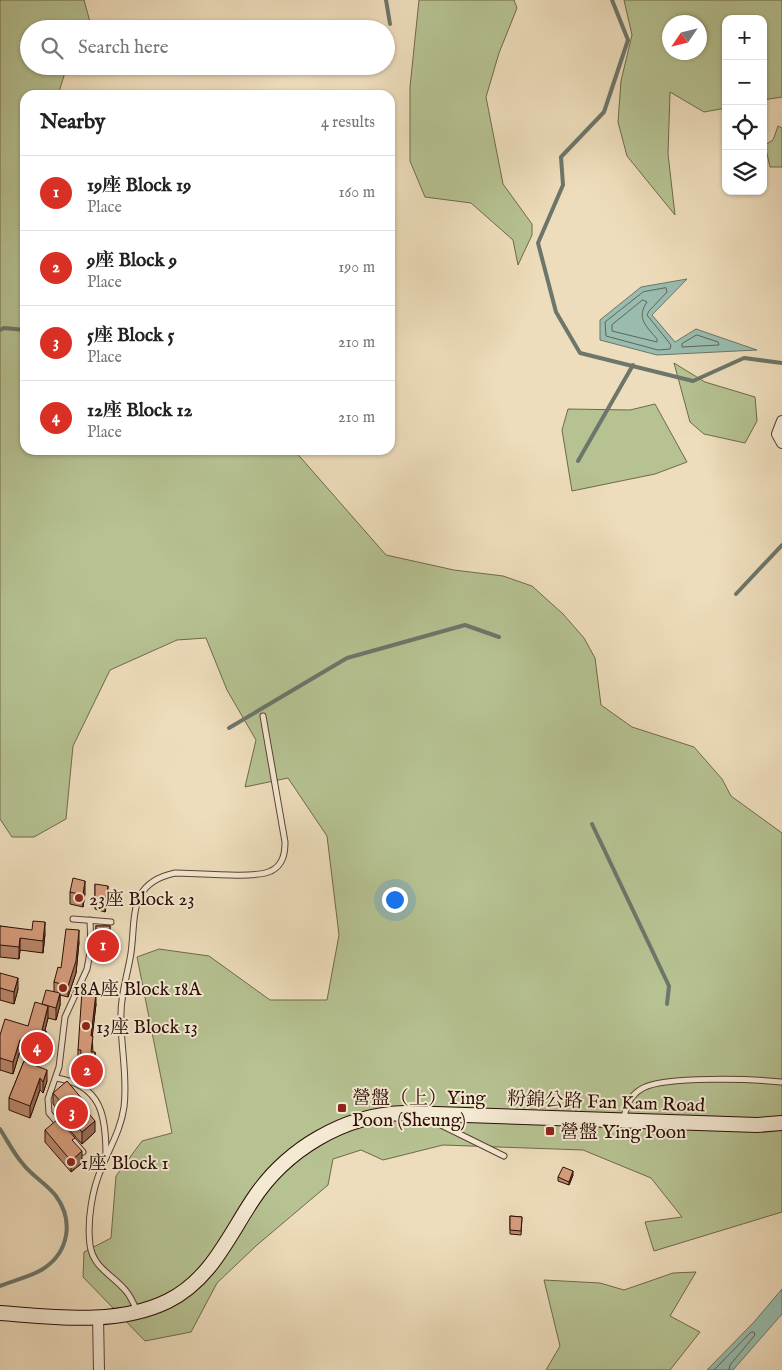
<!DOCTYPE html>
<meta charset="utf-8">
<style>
:root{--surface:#fff;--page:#f6f6f6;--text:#222;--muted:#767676;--line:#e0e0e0;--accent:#d93025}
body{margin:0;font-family:"IM FELL English","Noto Serif TC",serif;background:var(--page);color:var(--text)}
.controls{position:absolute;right:15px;top:15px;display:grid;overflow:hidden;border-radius:10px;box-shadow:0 1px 4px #0004}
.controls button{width:45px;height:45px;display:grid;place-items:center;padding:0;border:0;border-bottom:1px solid var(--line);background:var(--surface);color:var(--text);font:25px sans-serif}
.compass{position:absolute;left:662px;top:15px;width:45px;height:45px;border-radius:50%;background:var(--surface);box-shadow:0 1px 4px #0004;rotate:235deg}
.you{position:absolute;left:394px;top:899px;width:18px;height:18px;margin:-12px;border:4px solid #fff;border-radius:50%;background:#1a73e8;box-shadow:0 0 0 8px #1a73e833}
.badge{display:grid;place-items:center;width:32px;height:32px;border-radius:50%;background:var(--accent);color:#fff;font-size:16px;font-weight:700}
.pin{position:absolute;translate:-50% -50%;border:2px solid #fff;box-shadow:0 1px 5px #0006}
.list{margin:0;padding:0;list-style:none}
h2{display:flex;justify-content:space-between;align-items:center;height:65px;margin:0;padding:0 20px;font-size:21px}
h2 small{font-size:16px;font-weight:400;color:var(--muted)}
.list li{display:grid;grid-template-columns:32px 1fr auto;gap:15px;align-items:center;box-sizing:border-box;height:75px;padding:0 20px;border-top:1px solid var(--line)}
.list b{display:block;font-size:19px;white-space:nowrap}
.list p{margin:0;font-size:16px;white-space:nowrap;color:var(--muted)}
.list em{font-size:16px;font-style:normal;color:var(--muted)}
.icon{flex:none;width:28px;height:28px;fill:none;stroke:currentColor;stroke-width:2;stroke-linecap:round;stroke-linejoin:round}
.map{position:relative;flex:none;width:782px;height:1370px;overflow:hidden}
.search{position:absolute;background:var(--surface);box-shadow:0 1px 4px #0004;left:20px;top:20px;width:375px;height:55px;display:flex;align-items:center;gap:12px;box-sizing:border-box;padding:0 18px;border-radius:28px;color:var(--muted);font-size:19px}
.panel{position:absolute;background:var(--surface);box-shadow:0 1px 4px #0004;left:20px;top:90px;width:375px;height:365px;border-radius:15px}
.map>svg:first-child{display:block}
</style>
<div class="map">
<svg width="782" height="1370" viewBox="0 0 782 1370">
<rect width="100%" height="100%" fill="#eeddbc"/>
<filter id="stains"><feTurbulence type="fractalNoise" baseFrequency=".004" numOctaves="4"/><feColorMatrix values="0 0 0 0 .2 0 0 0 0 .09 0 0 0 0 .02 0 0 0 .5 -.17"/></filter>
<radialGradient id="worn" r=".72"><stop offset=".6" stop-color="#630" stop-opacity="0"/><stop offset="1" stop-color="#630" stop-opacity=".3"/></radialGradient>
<!-- green -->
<g fill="#b6c292" stroke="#70684a" fill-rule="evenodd">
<polygon points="0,0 84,0 92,29 29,29 29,66 67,66 58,95 25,95 25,450 294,450 386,555 454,570 503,576 532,586 563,614 584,638 595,658 601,705 632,727 694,747 722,779 731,796 782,833 782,1212 654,1251 645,1222 682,1217 651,1178 583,1150 443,1145 383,1160 361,1150 333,1159 328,1185 257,1245 217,1283 191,1332 145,1341 83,1277 84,1252 111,1238 116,1176 142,1141 172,1133 137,957 159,949 209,956 270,1000 327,1000 339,935 327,836 288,778 245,787 256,740 227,690 206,638 177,640 110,670 73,746 66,819 34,837 12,837 0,819"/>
<polygon points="419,0 514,0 517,8 499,53 486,97 503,184 532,224 532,235 518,265 513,240 471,203 425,197 410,161 410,87"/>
<path d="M624 0H782V97L763 100V19H726V108L704 112 670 92 668 154 675 215 627 156 618 122 621 81 632 35ZM670 22H700V52H670Z"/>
<polygon points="778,126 782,128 782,167 770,167 765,145 773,140"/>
<polygon points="674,363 705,382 755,397 757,421 745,443 704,434 690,422"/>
<polygon points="655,404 687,462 655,474 572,491 562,430 568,409 630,410"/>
<polygon points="696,1272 670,1316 700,1332 670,1370 546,1370 560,1346 544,1280 600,1283 624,1290 673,1273"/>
</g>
<!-- water -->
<g fill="#99bcae" stroke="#6d766a">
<polygon points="687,279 652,315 675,342 696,329 757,350 657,355 600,340 600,320 641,287"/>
<polygon points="782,1289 782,1314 733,1370 707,1370 754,1322"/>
</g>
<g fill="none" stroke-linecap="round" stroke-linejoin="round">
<!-- shore -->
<g stroke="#626458" stroke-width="1">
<polygon points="666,288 667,292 649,311 647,315 671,345 670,349 658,350 606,336 605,322 643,292"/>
<path d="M643 300 647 302C636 318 646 326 657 339V342L612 331V325Z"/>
<polygon points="697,335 718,342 719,345 682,347 682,344"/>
<polyline points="714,1370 751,1332 754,1332 755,1335 730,1365 729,1370"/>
</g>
<!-- stream -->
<g stroke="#6d766a" stroke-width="4">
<polyline points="386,0 390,24"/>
<polyline points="612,0 628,40 604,112 561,157 563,185 538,243 556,312 580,353 693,381 744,358 782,363"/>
<polyline points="0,330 4,328 25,330"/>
<polyline points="578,461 633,365"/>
<polyline points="736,594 782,545"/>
<polyline points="229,728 347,658 465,625 499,637"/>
<polyline points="592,824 669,986 667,1004"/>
<path d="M0 1129C7 1140 14 1154 23 1164 32 1176 47 1184 56 1196 74 1221 69 1252 43 1269 30 1277 14 1280 0 1286"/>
</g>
<defs>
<g id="service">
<polyline points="73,919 111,922"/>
<path d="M56 1078C102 1085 106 1116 106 1157"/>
<polyline points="430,1117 439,1124 504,1156"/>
<path d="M624 1120C625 1106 630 1095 643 1088 666 1076 753 1079 781 1082"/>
<polyline points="60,1126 49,1113 48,1099 59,1067 65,1017 87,969 91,947 90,920"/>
<polyline points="72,1139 83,1152"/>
<path d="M137 1311C134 1304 131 1297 126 1291 113 1275 93 1268 90 1245 87 1221 92 1189 102 1167 110 1147 121 1129 124 1107 128 1076 120 1044 121 1013 121 993 128 973 131 953 136 916 128 883 175 873 195 873 256 879 271 871 283 865 285 854 285 842L263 716"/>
</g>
<g id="minor">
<polyline points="782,421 777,434 782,443"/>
<polyline points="98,1316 99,1370"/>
</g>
<path id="secondary" d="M0 1313C54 1317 117 1326 168 1301 210 1280 227 1239 252 1201 285 1150 344 1114 406 1113L757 1125 782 1123"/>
</defs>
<!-- service casing -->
<use href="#service" stroke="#5c4131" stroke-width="7"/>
<!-- minor casing -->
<use href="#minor" stroke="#5c4131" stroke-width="12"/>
<!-- secondary casing -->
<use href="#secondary" stroke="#2b0d03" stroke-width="16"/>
<!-- service -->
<use href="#service" stroke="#f4e9d3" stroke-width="5"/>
<!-- minor -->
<use href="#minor" stroke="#f4e9d3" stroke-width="10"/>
<!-- secondary -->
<use href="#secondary" stroke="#f4e9d3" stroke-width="14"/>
</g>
<!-- wall -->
<g fill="#bb896e" stroke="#2b0d03">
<polygon points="95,884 108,898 105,912 95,909"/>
<polygon points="70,892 85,893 83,907 70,904"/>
<polygon points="0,926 45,934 43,953 20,950 19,959 0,957"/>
<rect x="96" y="926" width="14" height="27"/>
<polygon points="79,942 76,973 68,997 60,995 60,1005 56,1020 48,1018 45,1030 46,1042 42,1057 20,1051 13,1074 0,1070 0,1035 28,1026 42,1005 54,992 54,982 61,968"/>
<polygon points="0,973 18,989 14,1004 0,1000"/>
<polygon points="96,1004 92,1036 93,1052 95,1064 94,1079 80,1078 80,1062 78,1062 78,1050"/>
<polygon points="24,1061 47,1081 43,1093 40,1090 30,1118 9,1110 9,1098"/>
<polygon points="53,1093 83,1107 95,1132 82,1144 65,1125 65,1118 53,1104"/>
<polygon points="45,1130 75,1144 82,1163 71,1172 45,1142"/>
<polygon points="573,1175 569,1185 558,1181 558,1177"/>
<polygon points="510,1216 522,1217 521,1235 510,1234"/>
</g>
<!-- shaded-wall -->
<g fill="#986f5a" stroke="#2b0d03">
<polygon points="85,881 85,893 83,907 83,895"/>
<polygon points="108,886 108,898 105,912 105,900"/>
<polygon points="45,922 45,934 43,953 43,941"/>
<polygon points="79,930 79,942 76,973 68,997 68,986"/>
<polygon points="20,938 20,950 19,959 19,947"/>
<polygon points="18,978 18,989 14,1004 14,992"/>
<polygon points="60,993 60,1005 56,1020 56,1008"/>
<polygon points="96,993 96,1004 91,1048 91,1036"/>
<polygon points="48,1006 48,1018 42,1041 42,1030"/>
<polygon points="46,1031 46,1042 42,1057 42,1046"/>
<polygon points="20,1040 20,1051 13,1074 13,1062"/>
<polygon points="95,1052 95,1064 94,1079 94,1068"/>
<polygon points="47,1070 47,1081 43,1093 43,1082"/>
<polygon points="40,1078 40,1090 30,1118 30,1106"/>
<polygon points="83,1100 83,1112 80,1103"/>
<polygon points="95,1121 95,1132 82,1144 82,1132"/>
<polygon points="82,1151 82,1163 71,1172 71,1161"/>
<polygon points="573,1171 573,1175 569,1185 569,1182"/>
</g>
<!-- building -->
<g fill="#d99f80" stroke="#2b0d03">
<polygon points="73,878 85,881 83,895 70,892"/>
<polygon points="95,884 108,886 105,900 95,898"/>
<polygon points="33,921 45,922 43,941 20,938 19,947 0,945 0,926 32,930"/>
<rect x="96" y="926" width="14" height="16"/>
<polygon points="66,929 79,930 76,961 68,986 54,982 58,967 61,968"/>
<polygon points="0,973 18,978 14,992 0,988"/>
<polygon points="46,990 60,993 56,1008 42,1004"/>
<polygon points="82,991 96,993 91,1036 93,1036 91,1052 95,1052 94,1068 80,1066 81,1050 78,1050"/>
<polygon points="35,1002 48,1006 42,1030 46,1031 42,1046 20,1040 13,1062 0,1058 0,1035 5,1019 28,1026"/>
<polygon points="24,1061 47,1070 43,1082 40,1078 30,1106 9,1098"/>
<polygon points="67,1081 83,1100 80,1103 95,1121 82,1132 65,1113 68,1110 53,1093"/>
<polygon points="58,1119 75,1138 72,1140 82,1151 71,1161 45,1130"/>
<polygon points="563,1167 573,1171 569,1182 558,1177"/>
<polygon points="510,1216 522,1217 521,1231 510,1230"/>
</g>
<!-- markers -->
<g fill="#8f2418" stroke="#f4e9d3" stroke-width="2">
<circle cx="79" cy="898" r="5"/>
<circle cx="63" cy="988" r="5"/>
<circle cx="86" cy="1026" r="5"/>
<rect x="337" y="1103" width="10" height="10" rx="2.5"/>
<rect x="545" y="1126" width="10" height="10" rx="2.5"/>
<circle cx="71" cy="1162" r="5"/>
</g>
<g text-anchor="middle" stroke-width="4" stroke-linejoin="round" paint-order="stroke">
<!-- poi labels -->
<g font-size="19" fill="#2b0d03" stroke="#f4e9d3" text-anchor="start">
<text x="89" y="905">23座 Block 23</text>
<text x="73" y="995">18A座 Block 18A</text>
<text x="96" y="1033">13座 Block 13</text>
<text x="352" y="1104">營盤（上）Ying<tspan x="352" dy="22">Poon (Sheung)</tspan></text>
<text x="560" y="1138">營盤 Ying Poon</text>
<text x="81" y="1169">1座 Block 1</text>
</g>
<!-- street labels -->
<g font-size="19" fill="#2b0d03" stroke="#f4e9d3">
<text transform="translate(606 1101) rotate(2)" y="7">粉錦公路 Fan Kam Road</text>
</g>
</g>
<rect width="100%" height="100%" filter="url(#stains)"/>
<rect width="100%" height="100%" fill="url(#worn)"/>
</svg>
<div class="controls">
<button>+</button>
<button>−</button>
<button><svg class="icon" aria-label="locate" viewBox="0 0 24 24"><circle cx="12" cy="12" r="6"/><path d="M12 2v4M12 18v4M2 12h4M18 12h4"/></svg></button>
<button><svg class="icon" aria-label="layers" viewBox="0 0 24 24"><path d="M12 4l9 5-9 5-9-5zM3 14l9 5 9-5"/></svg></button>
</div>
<svg class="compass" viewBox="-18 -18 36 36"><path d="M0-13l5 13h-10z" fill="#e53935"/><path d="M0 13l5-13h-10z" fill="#767676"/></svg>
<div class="you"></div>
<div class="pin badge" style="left:103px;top:946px">1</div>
<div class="pin badge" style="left:87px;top:1071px">2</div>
<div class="pin badge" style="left:72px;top:1113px">3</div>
<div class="pin badge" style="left:37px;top:1048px">4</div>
<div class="search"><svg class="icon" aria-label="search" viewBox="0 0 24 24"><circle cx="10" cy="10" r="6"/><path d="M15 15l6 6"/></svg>Search here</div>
<section class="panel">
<h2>Nearby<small>4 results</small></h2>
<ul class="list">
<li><span class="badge">1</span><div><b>19座 Block 19</b><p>Place</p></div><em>160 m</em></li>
<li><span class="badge">2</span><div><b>9座 Block 9</b><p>Place</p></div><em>190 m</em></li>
<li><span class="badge">3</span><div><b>5座 Block 5</b><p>Place</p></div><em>210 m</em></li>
<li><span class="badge">4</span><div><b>12座 Block 12</b><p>Place</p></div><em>210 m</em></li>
</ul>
</section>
</div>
